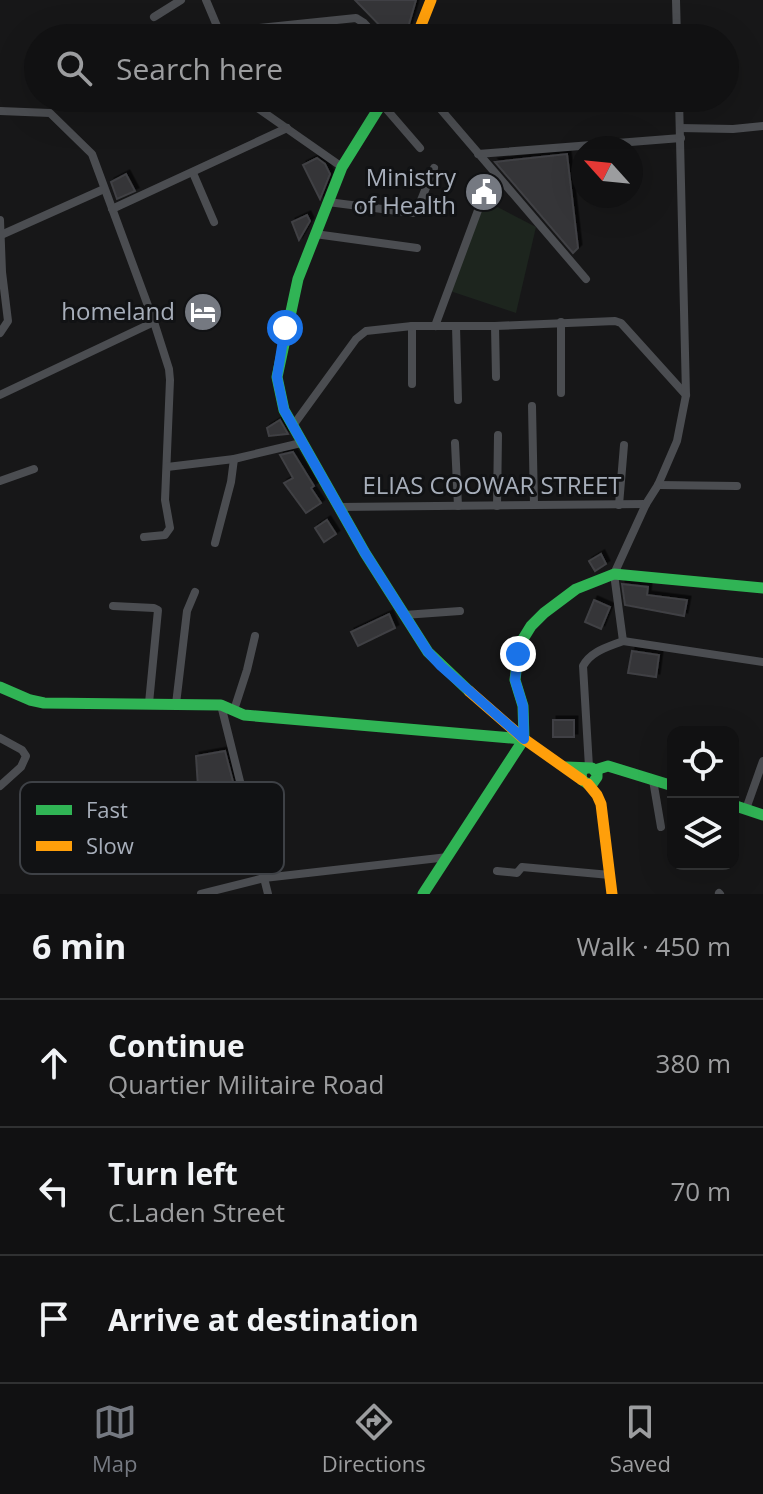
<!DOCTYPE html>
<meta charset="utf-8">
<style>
:root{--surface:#111112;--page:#1e1f20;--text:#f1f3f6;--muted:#9c9d9f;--line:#303132;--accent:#757981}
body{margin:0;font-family:"Open Sans",sans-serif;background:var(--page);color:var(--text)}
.controls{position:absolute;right:24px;bottom:24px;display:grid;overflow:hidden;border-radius:16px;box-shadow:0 8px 32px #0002}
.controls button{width:72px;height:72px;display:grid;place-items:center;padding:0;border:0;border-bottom:2px solid var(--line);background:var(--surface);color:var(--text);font:40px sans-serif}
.compass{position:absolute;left:571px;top:136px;width:72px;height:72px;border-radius:50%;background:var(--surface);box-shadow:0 8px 32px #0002;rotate:297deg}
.stop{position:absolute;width:24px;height:24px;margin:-18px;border:6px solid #1a73e8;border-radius:50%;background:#fff}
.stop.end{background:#1a73e8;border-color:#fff;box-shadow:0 2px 8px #0008}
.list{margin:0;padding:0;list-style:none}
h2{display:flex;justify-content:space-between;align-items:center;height:104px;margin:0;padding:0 32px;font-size:34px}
h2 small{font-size:26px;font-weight:400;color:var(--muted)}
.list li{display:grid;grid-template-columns:52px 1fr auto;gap:24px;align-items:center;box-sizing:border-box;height:128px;padding:0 32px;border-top:2px solid var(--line)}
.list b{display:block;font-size:30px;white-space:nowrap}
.list p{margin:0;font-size:26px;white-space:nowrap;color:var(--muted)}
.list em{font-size:26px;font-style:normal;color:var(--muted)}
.icon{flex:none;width:44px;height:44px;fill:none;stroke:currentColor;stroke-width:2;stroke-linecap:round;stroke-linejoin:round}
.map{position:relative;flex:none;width:763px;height:894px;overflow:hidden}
.search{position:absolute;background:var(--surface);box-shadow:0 8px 32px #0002;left:24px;right:24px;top:24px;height:88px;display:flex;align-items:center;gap:20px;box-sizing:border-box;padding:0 28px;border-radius:44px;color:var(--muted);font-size:30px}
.sheet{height:488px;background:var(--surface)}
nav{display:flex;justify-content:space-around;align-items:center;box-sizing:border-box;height:112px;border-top:2px solid var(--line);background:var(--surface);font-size:22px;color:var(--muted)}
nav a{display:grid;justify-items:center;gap:4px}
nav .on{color:var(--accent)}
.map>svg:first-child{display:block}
</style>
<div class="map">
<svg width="763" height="894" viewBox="0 0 763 894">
<defs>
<filter id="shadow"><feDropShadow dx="3.5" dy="-3.5" stdDeviation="0" flood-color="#0009"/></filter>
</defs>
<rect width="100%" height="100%" fill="#171718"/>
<!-- green -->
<polygon fill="#1d251e" points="486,201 536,227 516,313 450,291"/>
<!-- building -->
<g fill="#353537" stroke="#404144" stroke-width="2" filter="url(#shadow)">
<polygon points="355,0 416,0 405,38 392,38"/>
<polygon points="567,154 578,248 573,253 495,162"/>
<polygon points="317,158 325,164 330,174 320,199 303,165"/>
<polygon points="126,174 135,191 117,199 111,182"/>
<polygon points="478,185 494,191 490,200 475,193"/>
<polygon points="307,215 310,221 299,240 292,222"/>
<polygon points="280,420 288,434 269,436 267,428"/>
<polygon points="293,452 314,486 311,488 321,503 306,513 284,483 293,478 280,455"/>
<polygon points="327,520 336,534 324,542 315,528"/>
<polygon points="601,554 606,564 595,571 589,561"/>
<polygon points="622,584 648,587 647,595 687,600 684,616 625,605"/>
<polygon points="594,600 610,607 601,629 585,622"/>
<polygon points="389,614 395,628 358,646 351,632"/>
<polygon points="632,651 659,655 656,677 628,673"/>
<rect x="553" y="720" width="21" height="17"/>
<polygon points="225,751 237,797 199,802 196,756"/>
</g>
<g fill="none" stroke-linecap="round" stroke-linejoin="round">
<!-- street -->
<g stroke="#4b4d51" stroke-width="8">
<polyline points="206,0 222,38"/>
<polyline points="676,0 677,38"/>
<polyline points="154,17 181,0"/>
<polyline points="219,32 356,18 364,23 378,38"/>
<polyline points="250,98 259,109 342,167"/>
<polyline points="431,98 586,279"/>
<polyline points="382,104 420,148"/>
<polyline points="0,111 50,113 92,154 154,322 169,369 170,380 165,500 170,528 165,535 144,537"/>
<polyline points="680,128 733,129 763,126"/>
<polyline points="478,154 681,138"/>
<polyline points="193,173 214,222"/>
<polyline points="328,202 413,213 417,210 434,168"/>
<polyline points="112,209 287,128"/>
<polyline points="0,220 2,272 8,321 0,333"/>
<polyline points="315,234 417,248"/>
<polyline points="1,235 104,189"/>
<polyline points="412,326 412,384"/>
<polyline points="435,326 480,205"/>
<polyline points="456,326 458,400"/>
<polyline points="495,326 496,377"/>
<polyline points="561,393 561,322"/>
<polyline points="0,395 154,322"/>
<polyline points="532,406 534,505"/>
<polyline points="292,427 356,339 366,331 412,326 495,326 615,321 621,323 686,395"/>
<polyline points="455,443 458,506"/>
<polyline points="167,467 234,459 301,443"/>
<polyline points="0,481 34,469"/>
<polyline points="658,485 737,486"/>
<polyline points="619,505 624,445"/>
<polyline points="497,506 498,435"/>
<polyline points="338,507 646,504"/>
<polyline points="215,543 231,482 234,459"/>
<polyline points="113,606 154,608 158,610 149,703"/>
<polyline points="404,615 460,611"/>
<polyline points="623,641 614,574 646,504 658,485 677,441 686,395 679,98"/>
<polyline points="623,641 763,662"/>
<polyline points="176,704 187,611 195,592"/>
<polyline points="221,705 268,894"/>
<polyline points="234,710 247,670 255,636"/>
<polyline points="0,738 22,750 26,756 21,767 0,786"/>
<path d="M589 767 583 666C591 651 608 647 623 641"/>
<polyline points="653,780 661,827"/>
<polyline points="746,809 763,761"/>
<polyline points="497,871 517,873 522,867 610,875"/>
<polyline points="719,893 720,894"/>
<polyline points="201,894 264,878 448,857"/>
</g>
<!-- fast -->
<g stroke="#30b455" stroke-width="11">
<polyline points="385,98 342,167 298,279 277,377 284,410 365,553 428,652 469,691"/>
<polyline points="0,687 30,700 44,703 221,705 244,715 523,739"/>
<polyline points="524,739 523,706 515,680 518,654 523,639 531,626 544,613 576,589 614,574 763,588"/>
<polyline points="566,767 592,768 597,773 597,777 592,784 588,784 582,780 581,773 585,768"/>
<polyline points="595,770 608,766 673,786"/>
<polyline points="733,805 763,815"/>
<polyline points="423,894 524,739"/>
</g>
<!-- slow -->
<g stroke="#ff9f0a" stroke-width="11">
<polyline points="416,38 431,0"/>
<polyline points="469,691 524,739 582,780"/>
<polyline points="588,784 597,795 601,804 612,894"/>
</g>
</g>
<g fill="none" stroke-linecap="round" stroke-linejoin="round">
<!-- route -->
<polyline stroke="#1a73e8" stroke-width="10" points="285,328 277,377 284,410 365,553 428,652 441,666 524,739 523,706 515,680 518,654"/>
</g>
<!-- icons -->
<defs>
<symbol id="civic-disc" viewBox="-11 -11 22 22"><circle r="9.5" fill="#757981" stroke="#111214"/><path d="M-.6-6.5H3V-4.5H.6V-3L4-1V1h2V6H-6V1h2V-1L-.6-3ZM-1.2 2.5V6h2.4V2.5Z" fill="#fff"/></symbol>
<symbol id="hotel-disc" viewBox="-11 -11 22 22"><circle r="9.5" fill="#757981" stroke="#111214"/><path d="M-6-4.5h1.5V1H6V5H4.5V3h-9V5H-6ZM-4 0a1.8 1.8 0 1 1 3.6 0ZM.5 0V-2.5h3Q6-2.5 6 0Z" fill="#fff"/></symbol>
</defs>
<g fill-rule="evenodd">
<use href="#civic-disc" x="462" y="170" width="44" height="44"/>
<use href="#hotel-disc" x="181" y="290" width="44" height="44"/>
</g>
<g text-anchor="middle" stroke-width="6" stroke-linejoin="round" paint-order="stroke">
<!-- poi labels -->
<g font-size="24" fill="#a7aeba" stroke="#111214" text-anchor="end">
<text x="456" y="186">Ministry<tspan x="456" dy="28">of Health</tspan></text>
<text x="175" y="320">homeland</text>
</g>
<!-- street labels -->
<g font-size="24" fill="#a7aeba" stroke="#111214">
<text x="492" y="494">ELIAS COOWAR STREET</text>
</g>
</g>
<!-- legend -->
<rect x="20" y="782" width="264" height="92" rx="12" fill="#111214" stroke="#3e4146" stroke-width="2"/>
<rect x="36" y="805" width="36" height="10" fill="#30b455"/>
<rect x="36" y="841" width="36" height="10" fill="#ff9f0a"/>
<g font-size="22" fill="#a7aeba">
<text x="86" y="818">Fast</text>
<text x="86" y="854">Slow</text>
</g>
</svg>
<div class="controls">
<button><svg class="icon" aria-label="locate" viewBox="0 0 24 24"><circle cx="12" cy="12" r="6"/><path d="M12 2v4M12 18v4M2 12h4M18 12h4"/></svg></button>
<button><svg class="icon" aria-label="layers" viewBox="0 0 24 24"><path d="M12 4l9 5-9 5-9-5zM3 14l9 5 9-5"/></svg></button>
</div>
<svg class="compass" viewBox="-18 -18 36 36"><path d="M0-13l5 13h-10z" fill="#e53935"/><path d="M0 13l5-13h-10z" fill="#9c9d9f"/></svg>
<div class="stop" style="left:285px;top:328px"></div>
<div class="stop end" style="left:518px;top:654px"></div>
<div class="search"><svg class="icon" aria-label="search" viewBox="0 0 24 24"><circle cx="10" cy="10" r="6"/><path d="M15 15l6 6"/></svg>Search here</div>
</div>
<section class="sheet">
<h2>6 min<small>Walk · 450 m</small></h2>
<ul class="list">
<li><svg class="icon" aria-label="ahead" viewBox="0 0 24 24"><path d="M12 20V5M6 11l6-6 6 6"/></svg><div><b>Continue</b><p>Quartier Militaire Road</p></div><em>380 m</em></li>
<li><svg class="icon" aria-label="left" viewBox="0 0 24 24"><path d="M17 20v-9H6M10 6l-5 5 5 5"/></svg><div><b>Turn left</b><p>C.Laden Street</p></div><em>70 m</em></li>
<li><svg class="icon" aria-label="arrive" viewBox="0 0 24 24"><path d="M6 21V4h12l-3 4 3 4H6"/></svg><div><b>Arrive at destination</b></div></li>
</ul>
</section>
<nav>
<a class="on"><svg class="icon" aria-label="map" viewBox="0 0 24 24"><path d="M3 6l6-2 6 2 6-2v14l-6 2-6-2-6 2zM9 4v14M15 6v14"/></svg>Map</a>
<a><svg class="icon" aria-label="directions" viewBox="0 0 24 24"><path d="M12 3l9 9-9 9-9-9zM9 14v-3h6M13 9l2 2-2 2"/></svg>Directions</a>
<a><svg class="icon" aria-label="saved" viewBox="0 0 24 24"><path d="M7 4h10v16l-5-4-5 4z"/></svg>Saved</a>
</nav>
